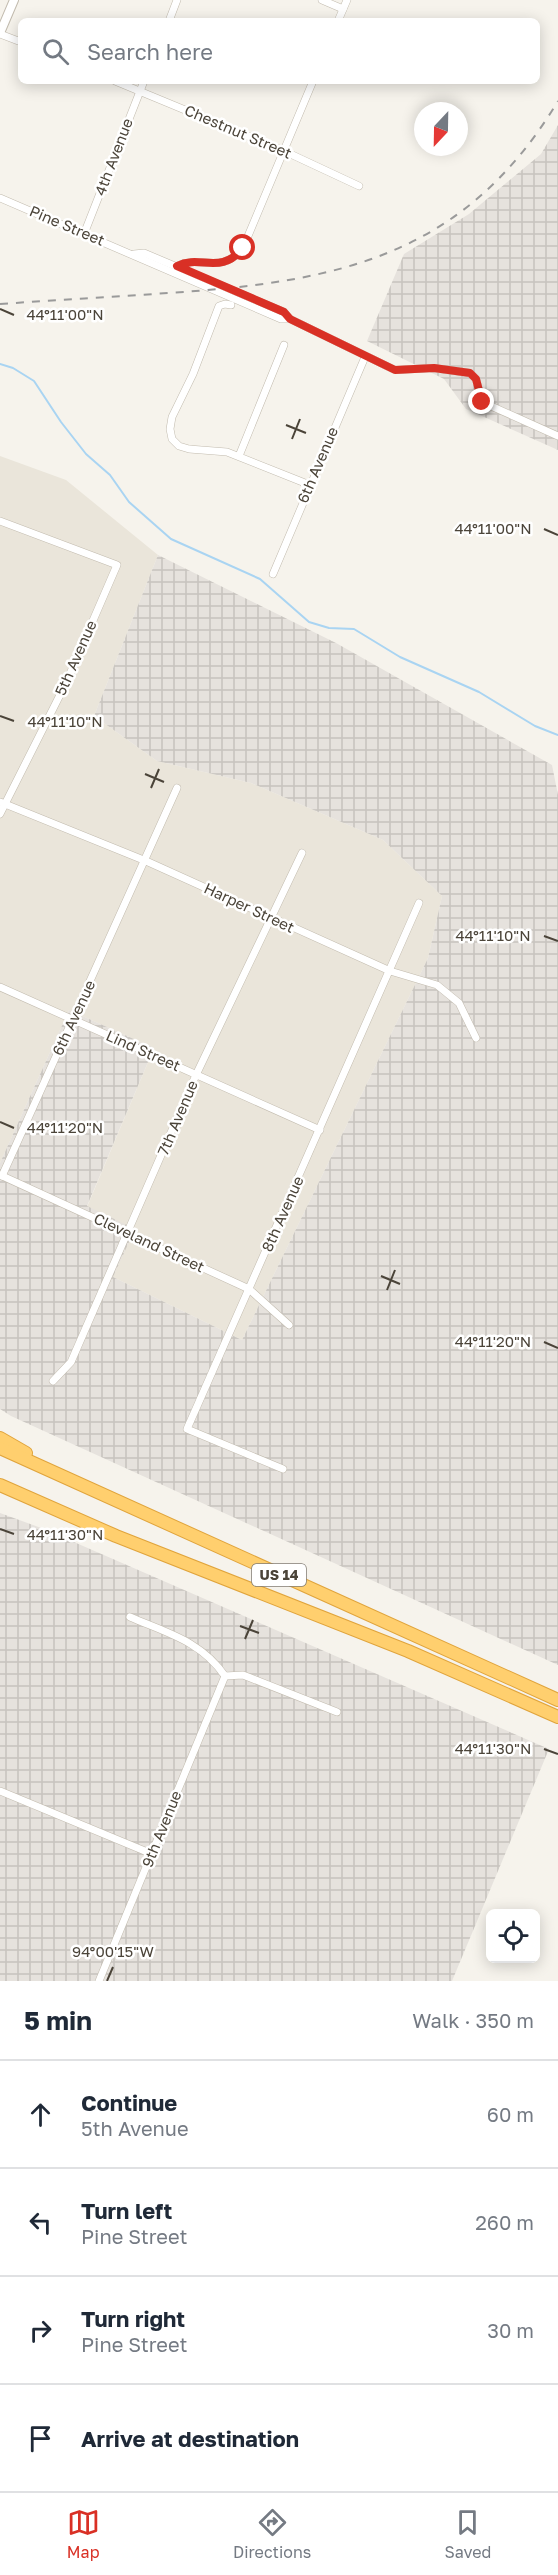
<!DOCTYPE html>
<meta charset="utf-8">
<style>
:root{--surface:#fff;--page:#f2f2f3;--text:#1f2937;--muted:#747a83;--line:#e0e1e3;--accent:#d93025}
body{margin:0;font-family:"Golos Text",sans-serif;background:var(--page);color:var(--text)}
.controls{position:absolute;right:18px;bottom:18px;display:grid;overflow:hidden;border-radius:9px;box-shadow:0 3px 15px #0003}
.controls button{width:54px;height:54px;display:grid;place-items:center;padding:0;border:0;border-bottom:2px solid var(--line);background:var(--surface);color:var(--text);font:30px sans-serif}
.compass{position:absolute;left:414px;top:102px;width:54px;height:54px;border-radius:50%;background:var(--surface);box-shadow:0 3px 15px #0003;rotate:202deg}
.stop{position:absolute;width:18px;height:18px;margin:-14px;border:4px solid #d93025;border-radius:50%;background:#fff}
.stop.end{background:#d93025;border-color:#fff;box-shadow:0 2px 6px #0008}
.list{margin:0;padding:0;list-style:none}
h2{display:flex;justify-content:space-between;align-items:center;height:78px;margin:0;padding:0 24px;font-size:26px}
h2 small{font-size:20px;font-weight:400;color:var(--muted)}
.list li{display:grid;grid-template-columns:39px 1fr auto;gap:18px;align-items:center;box-sizing:border-box;height:108px;padding:0 24px;border-top:2px solid var(--line)}
.list b{display:block;font-size:22px;white-space:nowrap}
.list p{margin:0;font-size:20px;white-space:nowrap;color:var(--muted)}
.list em{font-size:20px;font-style:normal;color:var(--muted)}
.icon{flex:none;width:33px;height:33px;fill:none;stroke:currentColor;stroke-width:2;stroke-linecap:round;stroke-linejoin:round}
.map{position:relative;flex:none;width:558px;height:1981px;overflow:hidden}
.search{position:absolute;background:var(--surface);box-shadow:0 3px 15px #0003;left:18px;right:18px;top:18px;height:66px;display:flex;align-items:center;gap:15px;box-sizing:border-box;padding:0 21px;border-radius:9px;color:var(--muted);font-size:22px}
.sheet{height:510px;background:var(--surface)}
nav{display:flex;justify-content:space-around;align-items:center;box-sizing:border-box;height:84px;border-top:2px solid var(--line);background:var(--surface);font-size:16px;color:var(--muted)}
nav a{display:grid;justify-items:center;gap:3px}
nav .on{color:var(--accent)}
.map>svg:first-child{display:block}
</style>
<div class="map">
<svg width="558" height="1981" viewBox="0 0 558 1981">
<defs>
<pattern id="industrial-grid" width="8" height="8" patternUnits="userSpaceOnUse" patternTransform="scale(1.5)"><rect width="8" height="8" fill="#e6e2dd"/><path d="M0 4h8M4 0v8" fill="none" stroke="#c7c3be"/></pattern>
</defs>
<rect width="100%" height="100%" fill="#f6f3ec"/>
<!-- residential -->
<polygon fill="#eae5da" points="0,456 66,480 158,555 94,716 157,761 251,783 383,840 442,896 428,958 242,1340 113,1277 87,1207 154,1048 69,1010 0,1163"/>
<!-- industrial -->
<g fill="url(#industrial-grid)">
<polygon points="558,125 558,450 466,409 444,379 367,341 404,254 469,214 541,154"/>
<polygon points="158,555 336,643 552,765 558,795 558,1665 11,1416 0,1409 0,1163 69,1010 154,1048 87,1206 135,1229 113,1277 242,1340 428,958 442,896 383,840 251,783 157,761 94,716"/>
<polygon points="0,1513 44,1529 549,1749 452,1981 0,1981"/>
</g>
<g fill="none" stroke-linecap="round" stroke-linejoin="round">
<!-- stream -->
<polyline stroke="#a9d4f2" stroke-width="2" points="0,364 13,368 34,381 61,422 86,454 110,475 129,502 171,539 260,579 309,622 329,628 354,629 400,657 479,692 535,726 558,735"/>
<defs>
<g id="minor">
<polyline points="322,0 343,9"/>
<polyline points="169,21 177,0"/>
<polyline points="338,21 347,0"/>
<polyline points="0,34 21,42"/>
<polyline points="115,81 284,151 359,186"/>
<polyline points="0,198 281,319 290,319"/>
<polyline points="84,234 144,81"/>
<polyline points="134,254 144,253 284,312 290,319 395,370 433,368 470,373 476,379 482,402 558,436"/>
<path d="M177 266C201 254 220 276 243 248L313 81"/>
<polyline points="231,305 225,304 219,306 193,374 172,417 170,429 172,439 179,446 189,449 227,452 310,485"/>
<polyline points="239,456 284,345"/>
<polyline points="0,521 117,565 66,683 0,814"/>
<polyline points="273,574 365,357"/>
<polyline points="0,802 146,861 390,971 437,985 459,1003 476,1038"/>
<polyline points="0,987 320,1130"/>
<polyline points="0,1175 249,1289 289,1325"/>
<polyline points="2,1176 177,788"/>
<polyline points="53,1381 71,1362 196,1075 302,853"/>
<polyline points="283,1469 187,1429 419,903"/>
<path d="M130 1617C167 1633 201 1641 225 1676"/>
<polyline points="225,1676 243,1675 337,1712"/>
<polyline points="0,1791 152,1854"/>
<polyline points="99,1981 225,1676"/>
</g>
<polyline id="tertiary" points="0,33 14,0"/>
<g id="motorway">
<polyline points="0,1438 26,1453"/>
<polyline points="0,1448 558,1700"/>
<polyline points="0,1485 116,1536 408,1651 558,1717"/>
</g>
</defs>
<!-- minor casing -->
<use href="#minor" stroke="#c2bbae" stroke-width="8"/>
<!-- tertiary casing -->
<use href="#tertiary" stroke="#c2bbae" stroke-width="10"/>
<!-- motorway casing -->
<use href="#motorway" stroke="#e0a43c" stroke-width="14"/>
<!-- minor -->
<use href="#minor" stroke="#fff" stroke-width="7"/>
<!-- tertiary -->
<use href="#tertiary" stroke="#fff" stroke-width="8"/>
<!-- motorway -->
<use href="#motorway" stroke="#ffcf6e" stroke-width="12"/>
<!-- rail -->
<path stroke="#9a9a9a" stroke-width="2" stroke-dasharray="8 8" stroke-linecap="butt" d="M0 304C56 300 112 297 168 293 337 282 464 257 558 101"/>
</g>
<g fill="none" stroke-linecap="round" stroke-linejoin="round">
<!-- route -->
<path stroke="#d93025" stroke-width="8" d="M243 248C220 276 201 254 177 266L284 312 290 319 395 370 434 368 470 373 476 379 482 402"/>
</g>
<!-- ticks -->
<path fill="none" stroke="#4b4439" stroke-width="2" d="M0 309 14 315M286 425 306 433M292 439 300 419M544 529 558 535M0 716 14 721M145 774 164 782M151 788 159 769M544 936 558 941M0 1122 14 1128M381 1276 400 1284M387 1290 395 1270M544 1342 558 1348M0 1529 14 1534M240 1626 259 1633M245 1639 253 1620M544 1749 558 1754M107 1981 113 1967"/>
<g text-anchor="middle" stroke-width="5" stroke-linejoin="round" paint-order="stroke">
<!-- shield labels -->
<rect fill="#fff" stroke="#817c74" stroke-width="1.5" x="252" y="1564" width="54" height="22" rx="4.5"/>
<g font-size="14" font-weight="bold" fill="#4b4439">
<text x="279" y="1580">US 14</text>
</g>
<!-- street labels -->
<g font-size="15" fill="#4b4439" stroke="#fff">
<text transform="translate(238 132) rotate(23)" y="5">Chestnut Street</text>
<text transform="translate(114 157) rotate(-69)" y="5">4th Avenue</text>
<text transform="translate(67 226) rotate(23)" y="5">Pine Street</text>
<text transform="translate(318 465) rotate(-67)" y="5">6th Avenue</text>
<text transform="translate(76 658) rotate(-66)" y="5">5th Avenue</text>
<text transform="translate(249 908) rotate(25)" y="5">Harper Street</text>
<text transform="translate(74 1018) rotate(-65)" y="5">6th Avenue</text>
<text transform="translate(143 1051) rotate(24)" y="5">Lind Street</text>
<text transform="translate(178 1118) rotate(-67)" y="5">7th Avenue</text>
<text transform="translate(283 1214) rotate(-66)" y="5">8th Avenue</text>
<text transform="translate(149 1243) rotate(25)" y="5">Cleveland Street</text>
<text transform="translate(162 1829) rotate(-68)" y="5">9th Avenue</text>
</g>
</g>
<g font-size="15" text-anchor="middle" fill="#4b4439" stroke="#fff" stroke-width="5" stroke-linejoin="round" paint-order="stroke">
<text x="65" y="320">44°11'00"N</text>
<text x="493" y="534">44°11'00"N</text>
<text x="65" y="727">44°11'10"N</text>
<text x="493" y="941">44°11'10"N</text>
<text x="65" y="1133">44°11'20"N</text>
<text x="493" y="1347">44°11'20"N</text>
<text x="65" y="1540">44°11'30"N</text>
<text x="493" y="1754">44°11'30"N</text>
<text x="113" y="1957">94°00'15"W</text>
</g>
</svg>
<div class="controls">
<button><svg class="icon" aria-label="locate" viewBox="0 0 24 24"><circle cx="12" cy="12" r="6"/><path d="M12 2v4M12 18v4M2 12h4M18 12h4"/></svg></button>
</div>
<svg class="compass" viewBox="-18 -18 36 36"><path d="M0-13l5 13h-10z" fill="#e53935"/><path d="M0 13l5-13h-10z" fill="#747a83"/></svg>
<div class="stop" style="left:243px;top:248px"></div>
<div class="stop end" style="left:482px;top:402px"></div>
<div class="search"><svg class="icon" aria-label="search" viewBox="0 0 24 24"><circle cx="10" cy="10" r="6"/><path d="M15 15l6 6"/></svg>Search here</div>
</div>
<section class="sheet">
<h2>5 min<small>Walk · 350 m</small></h2>
<ul class="list">
<li><svg class="icon" aria-label="ahead" viewBox="0 0 24 24"><path d="M12 20V5M6 11l6-6 6 6"/></svg><div><b>Continue</b><p>5th Avenue</p></div><em>60 m</em></li>
<li><svg class="icon" aria-label="left" viewBox="0 0 24 24"><path d="M17 20v-9H6M10 6l-5 5 5 5"/></svg><div><b>Turn left</b><p>Pine Street</p></div><em>260 m</em></li>
<li><svg class="icon" aria-label="right" viewBox="0 0 24 24"><path d="M7 20v-9h11M14 6l5 5-5 5"/></svg><div><b>Turn right</b><p>Pine Street</p></div><em>30 m</em></li>
<li><svg class="icon" aria-label="arrive" viewBox="0 0 24 24"><path d="M6 21V4h12l-3 4 3 4H6"/></svg><div><b>Arrive at destination</b></div></li>
</ul>
</section>
<nav>
<a class="on"><svg class="icon" aria-label="map" viewBox="0 0 24 24"><path d="M3 6l6-2 6 2 6-2v14l-6 2-6-2-6 2zM9 4v14M15 6v14"/></svg>Map</a>
<a><svg class="icon" aria-label="directions" viewBox="0 0 24 24"><path d="M12 3l9 9-9 9-9-9zM9 14v-3h6M13 9l2 2-2 2"/></svg>Directions</a>
<a><svg class="icon" aria-label="saved" viewBox="0 0 24 24"><path d="M7 4h10v16l-5-4-5 4z"/></svg>Saved</a>
</nav>
